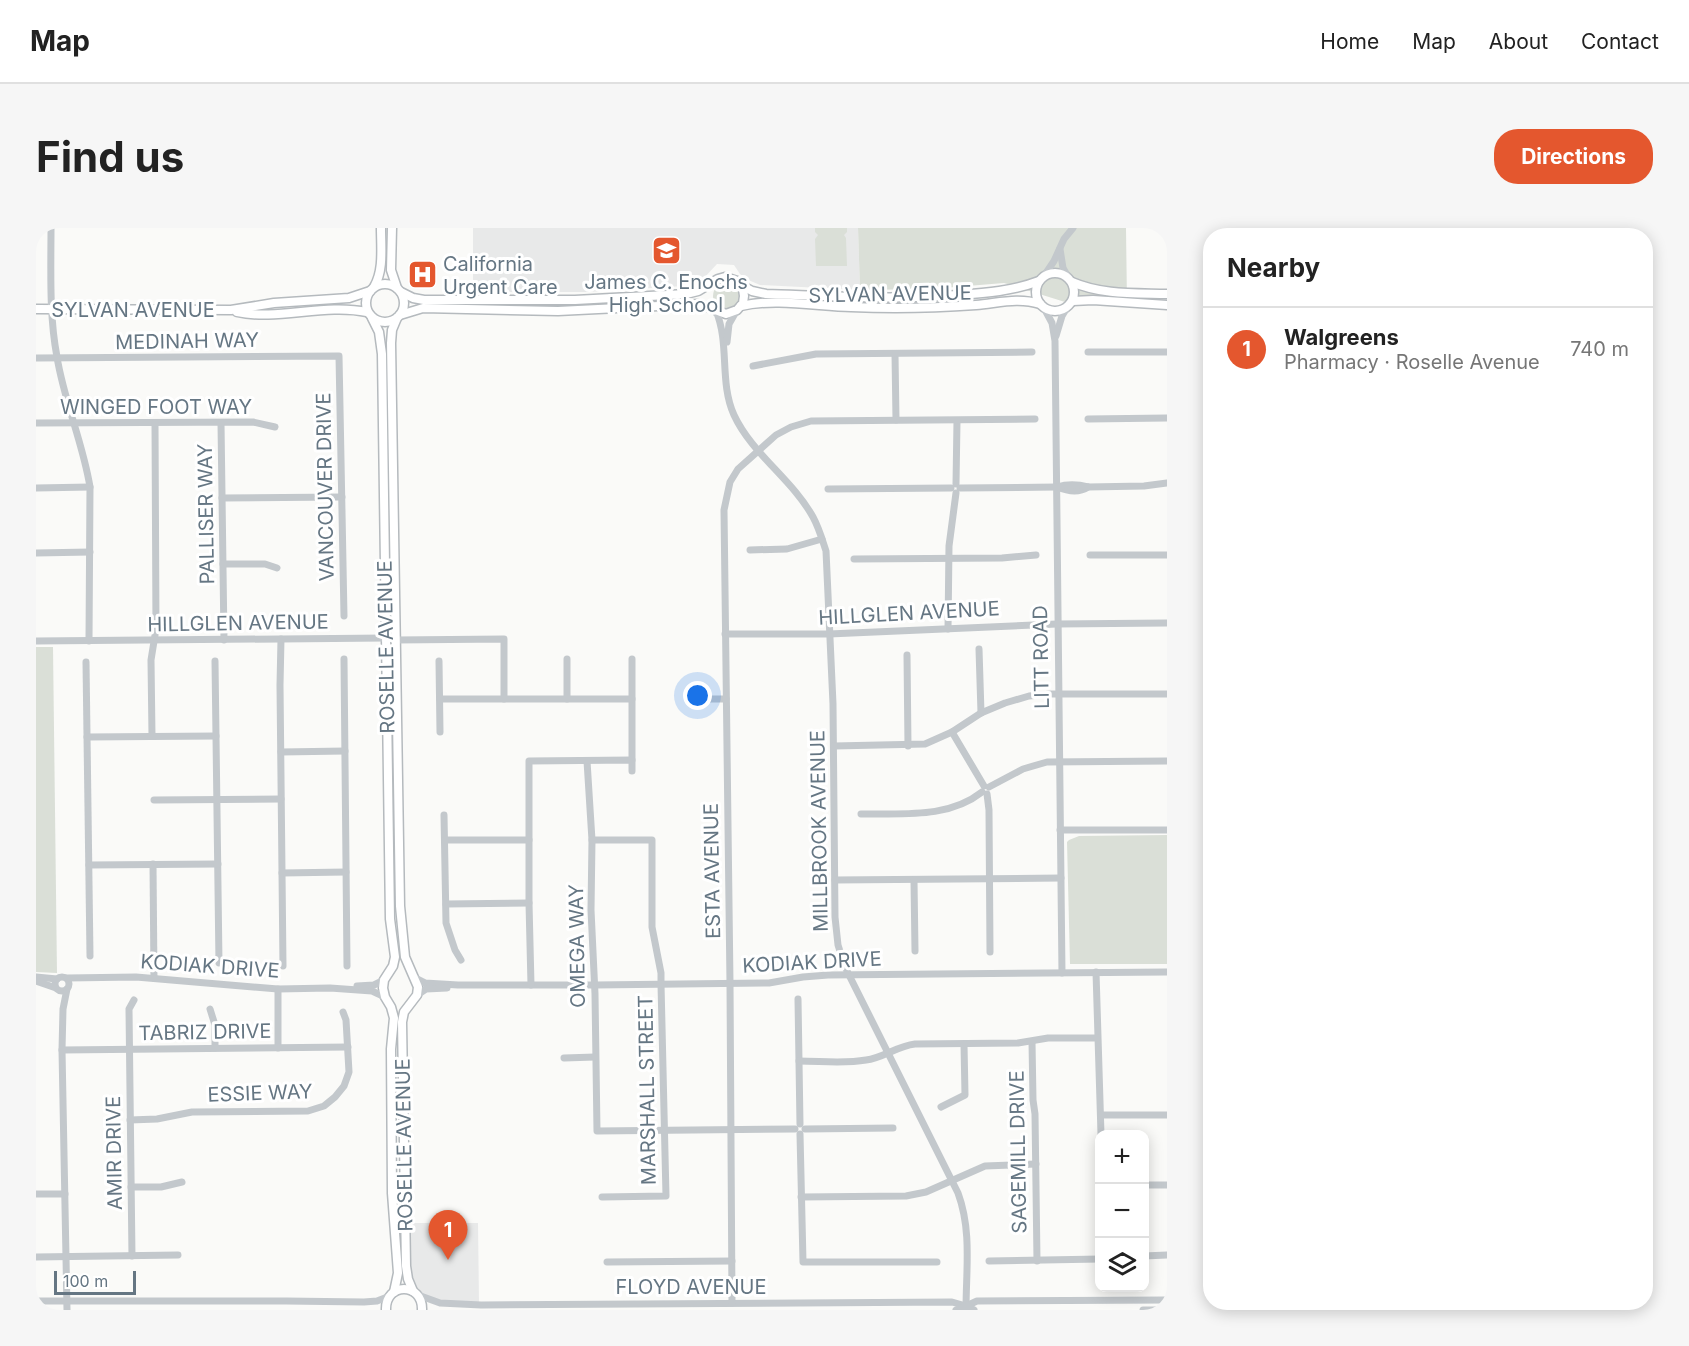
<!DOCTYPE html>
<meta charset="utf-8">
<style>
:root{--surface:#fff;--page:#f6f6f6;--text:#222;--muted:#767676;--line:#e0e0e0;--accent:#e4572e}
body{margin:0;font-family:Inter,sans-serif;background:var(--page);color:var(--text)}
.controls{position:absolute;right:18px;bottom:18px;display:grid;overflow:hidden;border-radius:12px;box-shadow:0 3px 15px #0003}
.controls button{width:54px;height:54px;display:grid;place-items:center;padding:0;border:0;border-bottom:2px solid var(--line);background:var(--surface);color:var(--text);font:30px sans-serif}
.scale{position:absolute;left:18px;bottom:15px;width:82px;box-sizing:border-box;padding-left:6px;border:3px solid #657683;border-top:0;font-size:16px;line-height:21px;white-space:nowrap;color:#657683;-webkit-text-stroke:4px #fff;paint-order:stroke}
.you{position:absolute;left:662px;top:468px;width:21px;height:21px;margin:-15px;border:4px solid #fff;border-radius:50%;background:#1a73e8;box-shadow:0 0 0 9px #1a73e833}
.badge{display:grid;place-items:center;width:39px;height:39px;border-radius:50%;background:var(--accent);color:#fff;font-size:20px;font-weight:700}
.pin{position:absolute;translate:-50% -50px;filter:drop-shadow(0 2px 3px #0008)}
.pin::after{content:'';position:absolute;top:32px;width:21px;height:18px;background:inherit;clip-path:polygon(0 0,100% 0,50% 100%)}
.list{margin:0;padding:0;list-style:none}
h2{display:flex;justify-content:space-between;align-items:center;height:78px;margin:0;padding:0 24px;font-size:26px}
h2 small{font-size:20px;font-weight:400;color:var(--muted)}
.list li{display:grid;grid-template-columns:39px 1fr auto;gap:18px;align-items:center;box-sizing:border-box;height:84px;padding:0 24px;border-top:2px solid var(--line)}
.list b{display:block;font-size:22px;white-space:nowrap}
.list p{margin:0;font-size:20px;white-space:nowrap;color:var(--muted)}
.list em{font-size:20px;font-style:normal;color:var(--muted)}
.icon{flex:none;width:33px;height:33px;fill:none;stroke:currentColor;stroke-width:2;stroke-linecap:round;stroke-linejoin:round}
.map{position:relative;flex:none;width:1131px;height:1082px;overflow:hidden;border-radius:24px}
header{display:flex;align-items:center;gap:36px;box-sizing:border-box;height:84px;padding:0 30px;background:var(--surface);border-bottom:2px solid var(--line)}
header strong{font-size:28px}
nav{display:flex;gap:33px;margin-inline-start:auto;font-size:21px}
.intro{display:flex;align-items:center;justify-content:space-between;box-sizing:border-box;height:144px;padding:0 36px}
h1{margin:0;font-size:42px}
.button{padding:15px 27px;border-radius:24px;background:var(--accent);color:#fff;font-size:21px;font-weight:700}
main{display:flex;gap:36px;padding:0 36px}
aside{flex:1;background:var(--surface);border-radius:24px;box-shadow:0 3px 15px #0003}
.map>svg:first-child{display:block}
</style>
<header>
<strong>Map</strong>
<nav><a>Home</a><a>Map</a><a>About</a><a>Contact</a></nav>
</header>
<div class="intro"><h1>Find us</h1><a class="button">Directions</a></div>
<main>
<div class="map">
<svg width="1131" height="1082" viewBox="0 0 1131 1082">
<rect width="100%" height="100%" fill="#fafaf8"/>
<!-- built -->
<g fill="#e8e9e9">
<polygon points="437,0 822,0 824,62 724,57 710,51 704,46 698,37 681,36 667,51 655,57 648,58 551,64 437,64"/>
<polygon points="370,995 442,995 443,1075 405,1073 389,1068 376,1055 372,1041"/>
</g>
<!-- green -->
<g fill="#dadfd7">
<polygon points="779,0 811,0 811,4 808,7 810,10 811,38 780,38 779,11 782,7 779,4"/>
<polygon points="822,0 1090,0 1091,75 1029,74 968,55 895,61 824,62"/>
<circle cx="690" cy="68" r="13"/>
<polygon points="0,419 17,419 21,745 0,744"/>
<polygon points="1131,607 1131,736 1034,736 1031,614 1033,612 1043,608"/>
</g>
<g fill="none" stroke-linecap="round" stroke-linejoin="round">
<defs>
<g id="major">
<polyline points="356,0 355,42 361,60"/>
<circle cx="1019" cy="64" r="19"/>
<path d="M1036 54C1066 67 1099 65 1131 66"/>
<circle cx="349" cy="75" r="19"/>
<path d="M705 57 716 63 730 66C794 68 858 72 922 67 950 65 977 63 1003 53"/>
<path d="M338 59C348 42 345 20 345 0"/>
<polyline points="1037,73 1057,72 1131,77"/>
<path d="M705 78C738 70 781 78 815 79 857 81 899 80 940 77 963 75 982 69 1004 76"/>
<polyline points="0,81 195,82 238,75 313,70 334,63"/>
<path d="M201 84C242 93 288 75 331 84"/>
<polyline points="364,87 387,80 522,83 663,76 690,86 701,82 707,75 708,68 707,61 701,53 689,49 682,51 662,63 650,66 539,72 388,72 377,70 365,64"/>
<polyline points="336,90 343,104 346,126 354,691 359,729 357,738 348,752 347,760 349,769 355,779 358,790 355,821 356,965 362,1045 358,1064"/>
<polyline points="361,90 356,102 355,115 364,678 369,729 382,759 381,767 368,784 366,794 370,1038 372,1051 377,1063"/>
<path d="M350 1082C349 1054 387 1054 386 1082"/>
</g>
</defs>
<!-- major casing -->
<use href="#major" stroke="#b5babe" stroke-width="11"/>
<!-- minor -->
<g stroke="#c3c8cc" stroke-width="7">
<path d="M15 0C15 43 13 87 21 129 28 173 47 215 54 259L53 413"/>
<polyline points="1024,21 1027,40 1032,49"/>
<polyline points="1008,48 1018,33 1028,11 1037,0"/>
<polyline points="1008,80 1016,95 1019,113 1026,745"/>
<path d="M680 83C694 116 683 154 698 187 716 226 756 251 777 289 783 300 786 311 790 323L797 476 799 689 802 717 809 739 922 965C936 1003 930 1042 930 1082"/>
<polyline points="1020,108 1026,88 1032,78"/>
<polyline points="691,114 693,96 701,82"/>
<polyline points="1052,124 1131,124"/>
<polyline points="859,126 860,192"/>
<polyline points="0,130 303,128 308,388"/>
<polyline points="717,138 780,126 996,124"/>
<polyline points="1052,191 1131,190"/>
<polyline points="0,195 217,194 239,199"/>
<polyline points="185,195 188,412"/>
<polyline points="920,256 921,193"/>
<path d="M1021 259C1031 263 1043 265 1052 259"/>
<polyline points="0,260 54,259"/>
<path d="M924 260 1021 259C1031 256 1041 256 1052 259L1108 258 1131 255"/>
<polyline points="792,261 915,260"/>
<polyline points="186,270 306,269"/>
<polyline points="714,322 751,321 786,311"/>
<polyline points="0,325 54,324"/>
<polyline points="1054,327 1131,327"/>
<polyline points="818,331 966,330 1000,327"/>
<polyline points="187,336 229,336 241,340"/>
<polyline points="912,401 913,318 920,265"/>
<polyline points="689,406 793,406 1021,396 1131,395"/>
<polyline points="245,411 244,457 247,738"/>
<polyline points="360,412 468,411 468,471"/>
<polyline points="0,413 350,410"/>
<polyline points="943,421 945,485"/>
<polyline points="871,427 872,518"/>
<polyline points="308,431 311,738"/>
<polyline points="531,431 531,471"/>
<polyline points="596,431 596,532"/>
<polyline points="179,433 183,735"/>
<polyline points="403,433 404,504"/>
<polyline points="50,434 54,728"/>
<polyline points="404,471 596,471"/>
<polyline points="660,471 690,471"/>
<polyline points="916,504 948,558"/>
<polyline points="116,508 115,432 120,401 119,195"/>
<polyline points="51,509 180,508"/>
<polyline points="798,518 889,516 916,504 945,485 969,475 993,468 1015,466 1131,466"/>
<polyline points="245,524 309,523"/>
<polyline points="551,533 556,612 555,682 559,766 561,903 759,901"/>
<polyline points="953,559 987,541 1011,534 1131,533"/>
<polyline points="951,566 953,582 954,724"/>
<polyline points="118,572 245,571"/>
<path d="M825 586C866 585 912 591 946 564"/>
<polyline points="408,587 410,695 419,722 425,732"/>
<polyline points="1024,602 1131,602"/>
<polyline points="409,612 493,612"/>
<polyline points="556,612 616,612 616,699 625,745 625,756 630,968 566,969"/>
<polyline points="117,636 118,750"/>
<polyline points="53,637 182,636"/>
<polyline points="246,645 310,644"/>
<polyline points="799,652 1025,650"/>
<polyline points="878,652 879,723"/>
<polyline points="410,676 493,675"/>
<polyline points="1060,744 1065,906"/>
<circle cx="26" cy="756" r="7"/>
<polyline points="0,749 21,751"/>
<polyline points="31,750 100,749 242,761 294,760 336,763 349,769"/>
<polyline points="379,750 389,755 422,757 559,757 733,755 767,749 792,747 1131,744"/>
<polyline points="0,753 20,760"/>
<polyline points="495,757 493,675 493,533 596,532 596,543"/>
<polyline points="321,758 338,757 348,752"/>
<polyline points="242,761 242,820"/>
<polyline points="381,767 390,761 411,760"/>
<polyline points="762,771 764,896"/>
<polyline points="174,781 179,797 179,820"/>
<polyline points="996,814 997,872 999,886 1001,1033"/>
<polyline points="26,822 312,819"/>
<polyline points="528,830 559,829"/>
<path d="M763 833C785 833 808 836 830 832 847 830 861 818 879 816L982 815 1012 810H1061"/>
<polyline points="905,879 929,867 928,816"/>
<polyline points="1065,887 1131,887"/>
<polyline points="94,892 121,891 156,884 272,883 288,878 299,869 308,858 313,844 310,792 307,784"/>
<polyline points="769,901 857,900"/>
<polyline points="764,906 767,1034 901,1034"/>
<polyline points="1108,957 1131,957"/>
<polyline points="95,959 125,959 146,954"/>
<polyline points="0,966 29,966"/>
<polyline points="765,969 870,968 890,964 949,938 1000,936"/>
<polyline points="96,1028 93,781 98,772"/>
<polyline points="1108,1028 1131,1027"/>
<polyline points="0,1029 142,1027"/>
<polyline points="953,1033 1064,1031"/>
<polyline points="571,1034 696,1033"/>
<polyline points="382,1067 404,1075 445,1077 916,1074 930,1078 941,1073 1131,1072"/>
<polyline points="0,1073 250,1073 328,1074 341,1073 354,1068"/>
<polyline points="696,1075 694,755 688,282 694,254 702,241 740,207 755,199 775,193 999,191"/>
<polyline points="31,1082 26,822 27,781 31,761"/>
<polyline points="920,1082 930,1078 938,1082"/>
<polyline points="1107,1082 1131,1082"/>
</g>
<!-- major -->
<use href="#major" stroke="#fff" stroke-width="8"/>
</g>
<!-- icons -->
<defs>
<symbol id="school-square" viewBox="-11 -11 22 22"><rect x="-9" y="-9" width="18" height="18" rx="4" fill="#e4572e" stroke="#fff"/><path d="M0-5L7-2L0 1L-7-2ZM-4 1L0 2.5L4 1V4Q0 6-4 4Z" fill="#fff"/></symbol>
<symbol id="hospital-square" viewBox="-11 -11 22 22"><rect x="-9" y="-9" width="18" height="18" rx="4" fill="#e4572e" stroke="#fff"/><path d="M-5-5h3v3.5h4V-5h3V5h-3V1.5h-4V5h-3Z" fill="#fff"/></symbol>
</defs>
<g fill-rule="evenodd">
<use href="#school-square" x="614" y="6" width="33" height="33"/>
<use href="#hospital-square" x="370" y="30" width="33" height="33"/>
</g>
<g text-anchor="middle" stroke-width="6" stroke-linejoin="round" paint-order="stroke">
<!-- poi labels -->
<g font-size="20" fill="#657683" stroke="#fff" text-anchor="start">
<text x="407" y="43">California<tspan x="407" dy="23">Urgent Care</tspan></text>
<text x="630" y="61" text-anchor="middle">James C. Enochs<tspan x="630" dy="23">High School</tspan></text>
</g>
<!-- street labels -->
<g font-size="20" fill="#657683" stroke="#fff">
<text transform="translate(854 66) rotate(-1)" y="7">SYLVAN AVENUE</text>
<text x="97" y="89">SYLVAN AVENUE</text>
<text transform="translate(151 113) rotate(-1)" y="7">MEDINAH WAY</text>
<text x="120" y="186">WINGED FOOT WAY</text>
<text transform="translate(289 259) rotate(-91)" y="7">VANCOUVER DRIVE</text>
<text transform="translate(170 286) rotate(-91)" y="7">PALLISER WAY</text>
<text transform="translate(873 385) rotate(-3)" y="7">HILLGLEN AVENUE</text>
<text transform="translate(202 395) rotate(-1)" y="7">HILLGLEN AVENUE</text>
<text transform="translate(350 419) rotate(-91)" y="7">ROSELLE AVENUE</text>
<text transform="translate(1005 429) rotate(-91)" y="7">LITT ROAD</text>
<text transform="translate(783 603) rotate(-91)" y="7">MILLBROOK AVENUE</text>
<text transform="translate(676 643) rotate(-91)" y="7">ESTA AVENUE</text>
<text transform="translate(541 718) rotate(-91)" y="7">OMEGA WAY</text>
<text transform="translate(776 734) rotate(-3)" y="7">KODIAK DRIVE</text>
<text transform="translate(174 738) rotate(4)" y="7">KODIAK DRIVE</text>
<text transform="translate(169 804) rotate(-1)" y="7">TABRIZ DRIVE</text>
<text transform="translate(611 862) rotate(-91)" y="7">MARSHALL STREET</text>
<text transform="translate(224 865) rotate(-2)" y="7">ESSIE WAY</text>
<text transform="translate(368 917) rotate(-91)" y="7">ROSELLE AVENUE</text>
<text transform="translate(982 924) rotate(-91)" y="7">SAGEMILL DRIVE</text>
<text transform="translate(78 925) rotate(-91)" y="7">AMIR DRIVE</text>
<text x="655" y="1066">FLOYD AVENUE</text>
</g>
</g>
</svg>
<div class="controls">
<button>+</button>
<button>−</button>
<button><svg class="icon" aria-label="layers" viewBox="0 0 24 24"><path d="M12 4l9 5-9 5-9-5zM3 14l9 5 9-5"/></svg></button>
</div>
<div class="scale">100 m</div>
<div class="you"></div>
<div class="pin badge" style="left:412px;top:1032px">1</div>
</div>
<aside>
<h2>Nearby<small></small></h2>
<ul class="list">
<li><span class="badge">1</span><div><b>Walgreens</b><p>Pharmacy · Roselle Avenue</p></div><em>740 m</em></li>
</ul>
</aside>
</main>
